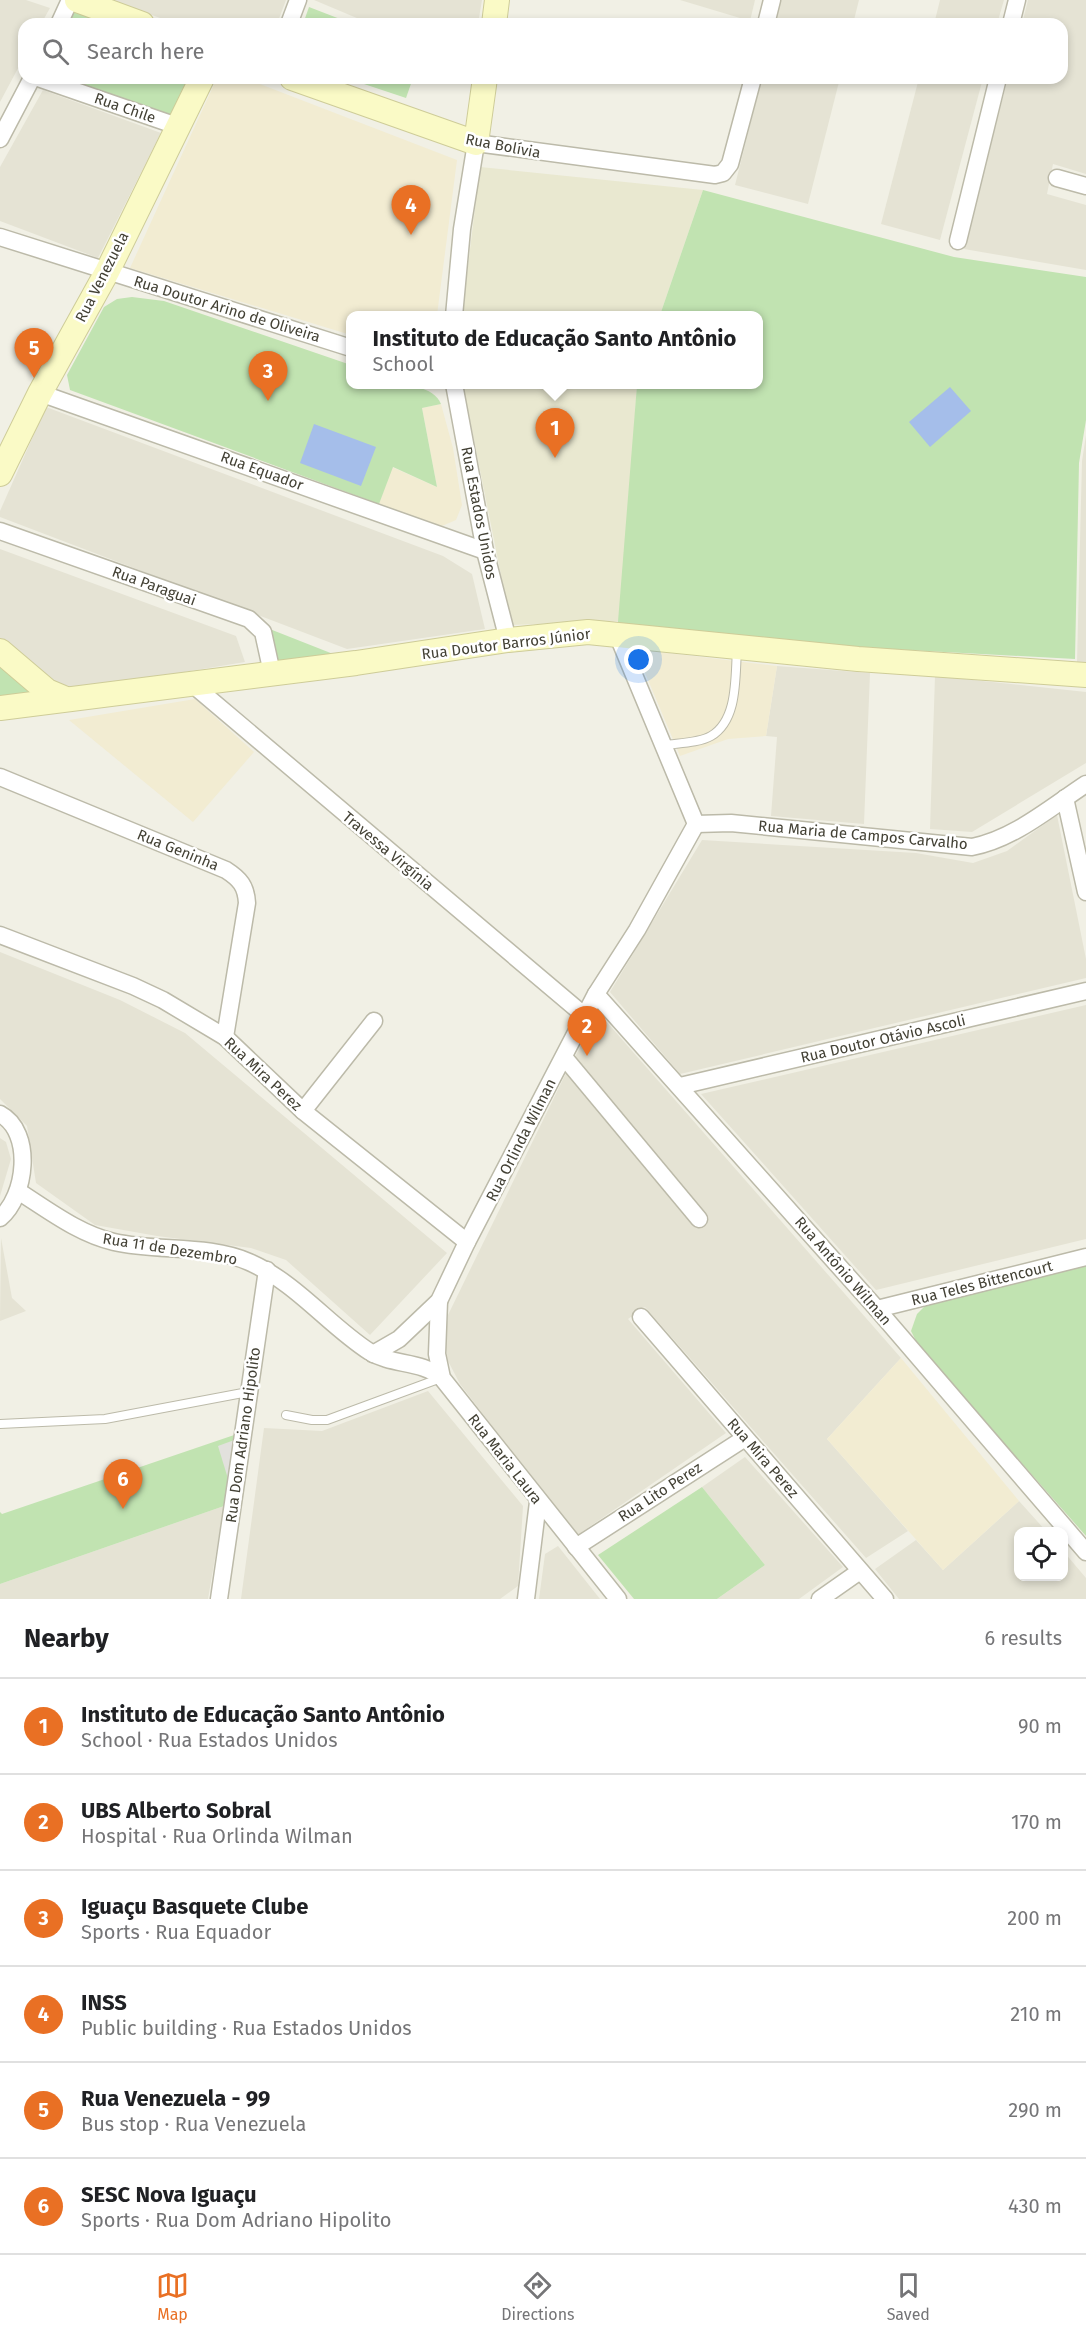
<!DOCTYPE html>
<meta charset="utf-8">
<style>
:root{--surface:#fff;--page:#f2f2f2;--text:#202124;--muted:#757577;--line:#e0e0e0;--accent:#e97024}
body{margin:0;font-family:"Fira Sans",sans-serif;background:var(--page);color:var(--text)}
.controls{position:absolute;right:18px;bottom:18px;display:grid;overflow:hidden;border-radius:12px;box-shadow:0 3px 9px #0003}
.controls button{width:54px;height:54px;display:grid;place-items:center;padding:0;border:0;border-bottom:2px solid var(--line);background:var(--surface);color:var(--text);font:30px sans-serif}
.you{position:absolute;left:639px;top:660px;width:21px;height:21px;margin:-15px;border:4px solid #fff;border-radius:50%;background:#1a73e8;box-shadow:0 0 0 9px #1a73e833}
.badge{display:grid;place-items:center;width:39px;height:39px;border-radius:50%;background:var(--accent);color:#fff;font-size:20px;font-weight:700}
.pin{position:absolute;translate:-50% -50px;filter:drop-shadow(0 2px 3px #0008)}
.pin::after{content:'';position:absolute;top:32px;width:21px;height:18px;background:inherit;clip-path:polygon(0 0,100% 0,50% 100%)}
.popup{position:absolute;left:346px;top:311px;width:417px;height:78px;box-sizing:border-box;display:grid;place-content:center;border-radius:12px;background:var(--surface);filter:drop-shadow(0 2px 4px #0005);font-size:20px;white-space:nowrap;color:var(--muted)}
.popup b{font-size:22px;color:var(--text)}
.popup::after{content:'';position:absolute;left:50%;top:100%;margin-left:-12px;border:12px solid transparent;border-top-color:var(--surface)}
.list{margin:0;padding:0;list-style:none}
h2{display:flex;justify-content:space-between;align-items:center;height:78px;margin:0;padding:0 24px;font-size:26px}
h2 small{font-size:20px;font-weight:400;color:var(--muted)}
.list li{display:grid;grid-template-columns:39px 1fr auto;gap:18px;align-items:center;box-sizing:border-box;height:96px;padding:0 24px;border-top:2px solid var(--line)}
.list b{display:block;font-size:22px;white-space:nowrap}
.list p{margin:0;font-size:20px;white-space:nowrap;color:var(--muted)}
.list em{font-size:20px;font-style:normal;color:var(--muted)}
.icon{flex:none;width:33px;height:33px;fill:none;stroke:currentColor;stroke-width:2;stroke-linecap:round;stroke-linejoin:round}
.map{position:relative;flex:none;width:1086px;height:1599px;overflow:hidden}
.search{position:absolute;background:var(--surface);box-shadow:0 3px 9px #0003;left:18px;right:18px;top:18px;height:66px;display:flex;align-items:center;gap:15px;box-sizing:border-box;padding:0 21px;border-radius:18px;color:var(--muted);font-size:22px}
.sheet{height:654px;background:var(--surface)}
nav{display:flex;justify-content:space-around;align-items:center;box-sizing:border-box;height:84px;border-top:2px solid var(--line);background:var(--surface);font-size:16px;color:var(--muted)}
nav a{display:grid;justify-items:center;gap:3px}
nav .on{color:var(--accent)}
.map>svg:first-child{display:block}
</style>
<div class="map">
<svg width="1086" height="1599" viewBox="0 0 1086 1599">
<rect width="100%" height="100%" fill="#f1f0e5"/>
<!-- residential -->
<g fill="#e5e3d4">
<polygon points="0,0 26,0 50,8 41,24 24,24 24,57 0,102"/>
<polygon points="110,0 286,0 277,24 177,24"/>
<polygon points="314,0 482,0 478,24 371,24"/>
<polygon points="680,0 755,0 750,21"/>
<polygon points="781,0 859,0 853,24 775,24"/>
<polygon points="940,0 1004,0 997,24 934,24"/>
<polygon points="1028,0 1086,0 1086,174 1053,164 1047,194 1086,205 1086,270 964,249 1008,78 1062,78 1062,24 1022,24"/>
<polygon points="762,78 840,78 808,204 735,185"/>
<polygon points="919,78 983,78 940,240 881,224"/>
<polygon points="43,90 161,133 98,258 0,221 0,167"/>
<polygon points="46,407 443,556 472,574 485,629 347,649 0,517 0,511"/>
<polygon points="1086,435 1086,662 1077,662 1082,461"/>
<polygon points="0,549 236,636 245,662 81,689 49,681 0,639"/>
<polygon points="777,666 870,673 864,824 771,816 777,737 766,736"/>
<polygon points="935,676 1086,692 1086,763 972,832 930,829"/>
<polygon points="1057,815 1086,959 1086,978 680,1074 610,992 702,840 916,853 973,863 1007,851"/>
<polygon points="0,952 120,1000 185,1033 447,1253 370,1335 286,1260 251,1248 157,1236 95,1225 36,1183 27,1126 0,1099"/>
<polygon points="1086,1005 1086,1239 876,1290 701,1094"/>
<polygon points="605,1020 901,1358 827,1439 908,1531 866,1558 645,1307 628,1319 726,1433 576,1536 460,1384 448,1361 445,1341 448,1315 568,1069 595,1021"/>
<polygon points="0,1138 6,1142 11,1159 0,1196"/>
<polygon points="1,1238 12,1298 26,1311 0,1321"/>
<polygon points="428,1391 523,1506 518,1586 500,1599 241,1599 264,1428 322,1431"/>
<polygon points="745,1457 843,1567 799,1599 717,1599 765,1565 702,1487"/>
<polygon points="1019,1501 1046,1531 1018,1532 1018,1576 1064,1576 1064,1552 1086,1578 1086,1599 899,1599 875,1569 916,1540 943,1570"/>
<polygon points="224,1506 208,1599 0,1599 0,1584"/>
<polygon points="558,1546 600,1599 539,1599 545,1554"/>
</g>
<!-- commercial -->
<g fill="#f2ecd2">
<polygon points="217,78 244,78 457,160 437,315 351,316 351,335 130,268"/>
<polygon points="441,404 453,448 462,505 456,520 442,526 379,504 392,467 437,487 422,408"/>
<polygon points="635,649 777,666 766,736 728,739 680,756"/>
<polygon points="195,699 254,752 193,822 69,720"/>
<polygon points="901,1358 1019,1501 943,1570 827,1439"/>
</g>
<!-- education -->
<g fill="#e9e8d0">
<polygon points="480,167 703,190 660,315 462,316"/>
<polygon points="463,385 637,385 622,621 511,625"/>
</g>
<!-- green -->
<g fill="#c1e3b1">
<polygon points="309,7 353,24 303,24"/>
<polygon points="74,10 115,24 68,24"/>
<polygon points="61,78 192,78 175,116"/>
<polygon points="362,78 413,78 406,98 361,83"/>
<polygon points="703,190 954,257 1086,277 1086,420 1079,463 1075,659 617,634 637,385 759,384 759,316 660,315"/>
<path d="M132 297 164 301 351 365V384C374 385 431 378 441 404L422 408 437 487 393 467 379 504 70 390 67 375 104 307 117 299Z"/>
<polygon points="257,624 356,663 272,673"/>
<polygon points="0,659 47,699 0,704"/>
<polygon points="1086,1264 1086,1536 919,1347 911,1331 917,1314 928,1303"/>
<polygon points="243,1432 224,1506 0,1584 0,1512 2,1514"/>
<polygon points="702,1487 765,1565 717,1599 634,1599 598,1555"/>
</g>
<!-- parking -->
<polygon fill="#e2e1dd" points="237,1439 229,1482 218,1446"/>
<!-- water -->
<g fill="#a5beea">
<polygon points="950,387 971,411 930,447 909,422"/>
<polygon points="314,424 376,447 361,486 300,463"/>
</g>
<g fill="none" stroke-linecap="round" stroke-linejoin="round">
<defs>
<g id="lane">
<path d="M665 745C678 743 699 743 711 736 738 720 735 678 737 650"/>
<polyline points="286,1415 312,1420 327,1420 441,1378"/>
<polyline points="0,1424 105,1419 248,1392"/>
</g>
<g id="street">
<polyline points="59,24 70,0"/>
<polyline points="289,24 298,0"/>
<polyline points="766,24 772,0"/>
<polyline points="1011,24 1017,0"/>
<polyline points="38,78 177,126"/>
<polyline points="0,139 32,78"/>
<polyline points="1057,178 1086,186"/>
<polyline points="0,237 351,348"/>
<polyline points="958,241 998,78"/>
<polyline points="454,316 462,229 476,143 715,175 723,173 730,164 753,78"/>
<polyline points="454,384 485,551 508,640"/>
<polyline points="40,393 485,551"/>
<polyline points="0,531 249,619 263,632 272,673"/>
<polyline points="192,684 585,1016"/>
<path d="M0 777 226 870C240 879 246 886 247 903L225 1037"/>
<polyline points="1065,798 1086,892"/>
<path d="M696 824 731 823 972 847C1014 839 1051 807 1086 784"/>
<polyline points="0,935 133,986 163,1000 225,1037 303,1111 467,1242"/>
<polyline points="596,994 877,1309 1086,1552"/>
<polyline points="564,1057 699,1219"/>
<polyline points="680,1086 1086,991"/>
<polyline points="303,1111 374,1021"/>
<path d="M0 1114C34 1132 26 1197 0 1218"/>
<path d="M18 1191C48 1210 79 1234 114 1242 158 1252 208 1244 249 1262 297 1283 328 1325 370 1352 393 1366 421 1360 442 1378"/>
<polyline points="439,1301 437,1354 442,1378 618,1599"/>
<polyline points="877,1309 1086,1257"/>
<polyline points="641,1317 885,1599"/>
<polyline points="373,1354 399,1339 439,1301 467,1242 596,994 637,930 696,824 617,634"/>
<polyline points="576,1547 745,1438"/>
<polyline points="219,1599 267,1270"/>
<polyline points="526,1599 538,1502"/>
<polyline points="820,1599 860,1571"/>
</g>
<g id="secondary">
<polyline points="77,0 142,24"/>
<polyline points="494,24 497,0"/>
<polyline points="292,78 476,143 485,78"/>
<polyline points="0,474 40,393 107,272 202,78"/>
<polyline points="0,651 47,691 66,699"/>
<polyline points="0,708 356,663 508,640 588,632 858,659 1086,675"/>
</g>
</defs>
<!-- lane casing -->
<use href="#lane" stroke="#bcbaa9" stroke-width="10"/>
<!-- street casing -->
<use href="#street" stroke="#bcbaa9" stroke-width="19"/>
<!-- secondary casing -->
<use href="#secondary" stroke="#cecc98" stroke-width="26"/>
<!-- lane -->
<use href="#lane" stroke="#fff" stroke-width="8"/>
<!-- street -->
<use href="#street" stroke="#fff" stroke-width="16"/>
<!-- secondary -->
<use href="#secondary" stroke="#fafac6" stroke-width="24"/>
</g>
<g text-anchor="middle" stroke-width="5" stroke-linejoin="round" paint-order="stroke">
<!-- street labels -->
<g font-size="15" fill="#434135" stroke="#fff">
<text transform="translate(125 108) rotate(19)" y="5">Rua Chile</text>
<text transform="translate(503 146) rotate(11)" y="5">Rua Bolívia</text>
<text transform="translate(102 277) rotate(-63)" y="5">Rua Venezuela</text>
<text transform="translate(227 309) rotate(17)" y="5">Rua Doutor Arino de Oliveira</text>
<text transform="translate(262 471) rotate(20)" y="5">Rua Equador</text>
<text transform="translate(479 513) rotate(79)" y="5">Rua Estados Unidos</text>
<text transform="translate(154 586) rotate(20)" y="5">Rua Paraguai</text>
<text transform="translate(506 644) rotate(-7)" y="5">Rua Doutor Barros Júnior</text>
<text transform="translate(863 835) rotate(5)" y="5">Rua Maria de Campos Carvalho</text>
<text transform="translate(178 850) rotate(22)" y="5">Rua Geninha</text>
<text transform="translate(388 851) rotate(40)" y="5">Travessa Virgínia</text>
<text transform="translate(883 1039) rotate(-13)" y="5">Rua Doutor Otávio Ascoli</text>
<text transform="translate(263 1074) rotate(43)" y="5">Rua Mira Perez</text>
<text transform="translate(521 1140) rotate(-63)" y="5">Rua Orlinda Wilman</text>
<text transform="translate(170 1249) rotate(9)" y="5">Rua 11 de Dezembro</text>
<text transform="translate(843 1271) rotate(49)" y="5">Rua Antônio Wilman</text>
<text transform="translate(982 1283) rotate(-14)" y="5">Rua Teles Bittencourt</text>
<text transform="translate(243 1435) rotate(-82)" y="5">Rua Dom Adriano Hipolito</text>
<text transform="translate(763 1458) rotate(49)" y="5">Rua Mira Perez</text>
<text transform="translate(505 1459) rotate(52)" y="5">Rua Maria Laura</text>
<text transform="translate(660 1492) rotate(-33)" y="5">Rua Lito Perez</text>
</g>
</g>
</svg>
<div class="controls">
<button><svg class="icon" aria-label="locate" viewBox="0 0 24 24"><circle cx="12" cy="12" r="6"/><path d="M12 2v4M12 18v4M2 12h4M18 12h4"/></svg></button>
</div>
<div class="you"></div>
<div class="pin badge" style="left:555px;top:458px">1</div>
<div class="popup"><b>Instituto de Educação Santo Antônio</b>School</div>
<div class="pin badge" style="left:587px;top:1056px">2</div>
<div class="pin badge" style="left:268px;top:401px">3</div>
<div class="pin badge" style="left:411px;top:235px">4</div>
<div class="pin badge" style="left:34px;top:378px">5</div>
<div class="pin badge" style="left:123px;top:1509px">6</div>
<div class="search"><svg class="icon" aria-label="search" viewBox="0 0 24 24"><circle cx="10" cy="10" r="6"/><path d="M15 15l6 6"/></svg>Search here</div>
</div>
<section class="sheet">
<h2>Nearby<small>6 results</small></h2>
<ul class="list">
<li><span class="badge">1</span><div><b>Instituto de Educação Santo Antônio</b><p>School · Rua Estados Unidos</p></div><em>90 m</em></li>
<li><span class="badge">2</span><div><b>UBS Alberto Sobral</b><p>Hospital · Rua Orlinda Wilman</p></div><em>170 m</em></li>
<li><span class="badge">3</span><div><b>Iguaçu Basquete Clube</b><p>Sports · Rua Equador</p></div><em>200 m</em></li>
<li><span class="badge">4</span><div><b>INSS</b><p>Public building · Rua Estados Unidos</p></div><em>210 m</em></li>
<li><span class="badge">5</span><div><b>Rua Venezuela - 99</b><p>Bus stop · Rua Venezuela</p></div><em>290 m</em></li>
<li><span class="badge">6</span><div><b>SESC Nova Iguaçu</b><p>Sports · Rua Dom Adriano Hipolito</p></div><em>430 m</em></li>
</ul>
</section>
<nav>
<a class="on"><svg class="icon" aria-label="map" viewBox="0 0 24 24"><path d="M3 6l6-2 6 2 6-2v14l-6 2-6-2-6 2zM9 4v14M15 6v14"/></svg>Map</a>
<a><svg class="icon" aria-label="directions" viewBox="0 0 24 24"><path d="M12 3l9 9-9 9-9-9zM9 14v-3h6M13 9l2 2-2 2"/></svg>Directions</a>
<a><svg class="icon" aria-label="saved" viewBox="0 0 24 24"><path d="M7 4h10v16l-5-4-5 4z"/></svg>Saved</a>
</nav>
